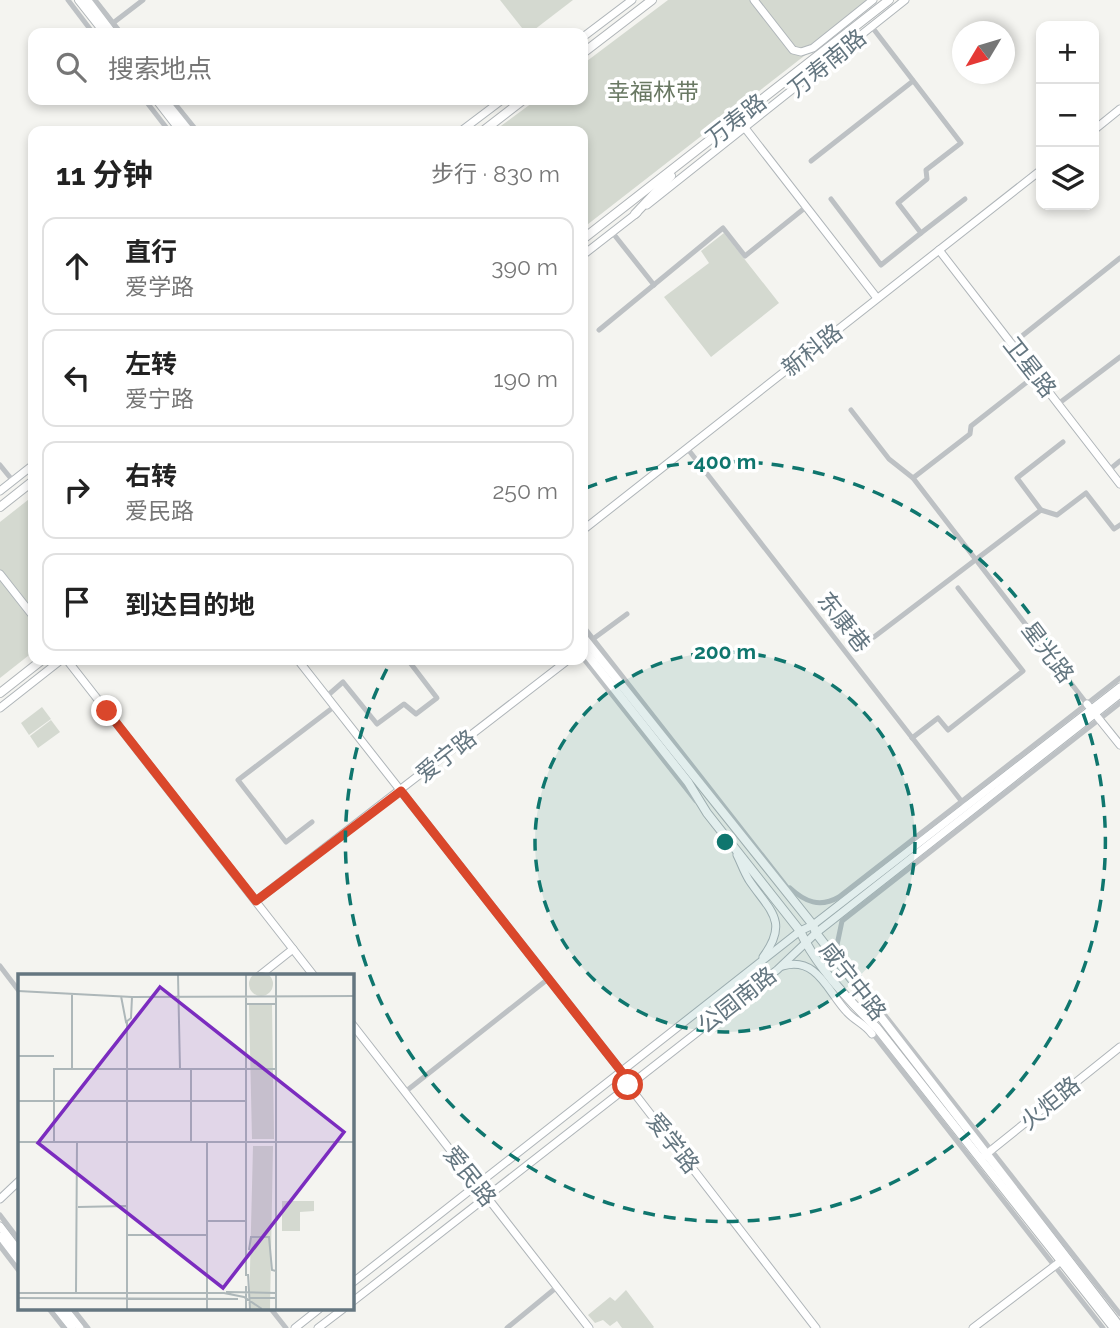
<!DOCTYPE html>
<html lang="zh">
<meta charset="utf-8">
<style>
:root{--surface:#fff;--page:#f6f6f6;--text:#222;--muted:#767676;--line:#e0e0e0}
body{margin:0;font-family:Raleway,"Noto Sans SC",sans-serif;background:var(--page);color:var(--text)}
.controls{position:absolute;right:21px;top:21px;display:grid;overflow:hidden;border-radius:14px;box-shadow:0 4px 10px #0003}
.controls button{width:63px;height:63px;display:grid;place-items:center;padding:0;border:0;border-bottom:2px solid var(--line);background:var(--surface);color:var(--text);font:35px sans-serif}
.compass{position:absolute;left:952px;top:21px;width:63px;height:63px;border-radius:50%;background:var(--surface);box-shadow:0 4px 10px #0003;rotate:232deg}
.stop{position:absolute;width:21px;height:21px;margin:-16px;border:5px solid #da472b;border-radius:50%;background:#fff}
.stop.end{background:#da472b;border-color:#fff;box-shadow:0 2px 7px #0008}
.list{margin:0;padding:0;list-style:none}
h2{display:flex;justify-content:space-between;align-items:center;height:91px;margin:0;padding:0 28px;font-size:30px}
h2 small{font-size:23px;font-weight:400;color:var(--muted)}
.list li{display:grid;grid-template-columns:46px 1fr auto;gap:21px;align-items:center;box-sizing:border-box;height:98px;margin:0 14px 14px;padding:0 14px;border:2px solid var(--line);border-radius:14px}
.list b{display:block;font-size:26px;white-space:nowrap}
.list p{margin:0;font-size:23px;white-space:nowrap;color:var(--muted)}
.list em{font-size:23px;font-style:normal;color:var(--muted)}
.icon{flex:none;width:38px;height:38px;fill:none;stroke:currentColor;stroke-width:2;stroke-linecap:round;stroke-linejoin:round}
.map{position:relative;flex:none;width:1120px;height:1328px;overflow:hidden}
.search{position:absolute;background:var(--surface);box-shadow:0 4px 10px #0003;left:28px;top:28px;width:560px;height:77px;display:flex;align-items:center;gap:18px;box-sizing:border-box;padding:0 24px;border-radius:14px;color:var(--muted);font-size:26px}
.panel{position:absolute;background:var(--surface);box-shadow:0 4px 10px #0003;left:28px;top:126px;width:560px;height:539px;border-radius:14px}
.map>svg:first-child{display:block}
</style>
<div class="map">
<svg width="1120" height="1328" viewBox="0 0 1120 1328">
<rect width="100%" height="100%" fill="#f4f4f0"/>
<!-- green -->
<g fill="#d4d9d0">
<polygon points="500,0 573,0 530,33 526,33"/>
<polygon points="668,0 876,0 583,228 583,131 494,131 536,100 583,100 583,64"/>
<polygon points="724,233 779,303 711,357 664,297 709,263 701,251"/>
<polygon points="33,496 33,652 0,678 0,522"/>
<polygon points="42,707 51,719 29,735 21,723"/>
<polygon points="51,720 60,732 38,748 30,736"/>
<polygon points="626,1290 654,1327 653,1328 622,1328 617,1321 610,1326 603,1320 595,1323 588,1315 610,1297 615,1301"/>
</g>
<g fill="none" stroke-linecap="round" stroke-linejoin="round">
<defs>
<g id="secondary">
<polyline points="754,0 793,50 801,52 813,48 873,0"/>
<polyline points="583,37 632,0"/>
<polyline points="745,128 877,298"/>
<polyline points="1094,130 1120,109"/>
<polyline points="461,131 502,100"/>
<polyline points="647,205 905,0"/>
<polyline points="939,250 1120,484"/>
<polyline points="583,255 637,213"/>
<polyline points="0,491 33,465"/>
<polyline points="583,530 1041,170"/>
<polyline points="0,574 33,616"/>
<polyline points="67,660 314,976"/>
<polyline points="298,660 621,1071 628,1085 816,1328"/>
<polyline points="1087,704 1120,745"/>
<polyline points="0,708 61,660"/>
<path d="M737 855C741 863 744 872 749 880 769 910 790 921 763 957"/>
<polyline points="256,901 568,660"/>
<path d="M783 966C817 956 828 992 847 1012 855 1021 865 1024 872 1034"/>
<polyline points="259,976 293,949"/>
<polyline points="352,1024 589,1328"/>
<polyline points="984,1156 1120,1047"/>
<polyline points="0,1199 19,1181"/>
<polyline points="0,1226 19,1251"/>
<polyline points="0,1236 19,1261"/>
<polyline points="352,1283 800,931 813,925 1120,687"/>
<polyline points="352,1302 777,970 816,933 1120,694"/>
<polyline points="57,1309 72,1328"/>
<polyline points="65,1309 80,1328"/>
<polyline points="295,1328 319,1309"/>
<polyline points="318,1328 343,1309"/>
<polyline points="973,1328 1061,1261"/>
</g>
<g id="primary">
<polyline points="79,0 105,33"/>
<polyline points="87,0 112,33"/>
<polyline points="583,53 652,0"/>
<polyline points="157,100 181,131"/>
<polyline points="164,100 189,131"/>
<polyline points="483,131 523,100"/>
<polyline points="635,214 671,176"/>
<polyline points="583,239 889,0"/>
<polyline points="0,507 33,481"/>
<polyline points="583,637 813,925 816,933 1120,1327"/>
<path d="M583 649 688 782 707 813 800 931C816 966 849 1001 877 1028L1114 1328"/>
<polyline points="0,693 42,660"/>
</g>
</defs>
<!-- secondary casing -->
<use href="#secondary" stroke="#afb5b9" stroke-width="9"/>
<!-- primary casing -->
<use href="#primary" stroke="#b0b5b8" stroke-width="10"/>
<!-- street -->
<g stroke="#bdc1c4" stroke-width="5">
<polyline points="68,0 93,33"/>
<polyline points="95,0 121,33"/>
<polyline points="113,23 143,0"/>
<polyline points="145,100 169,131"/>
<polyline points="172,100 197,131"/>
<polyline points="811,161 913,81"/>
<polyline points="831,199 881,265 921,233 898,203 927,179 926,170 961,143 872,27"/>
<polyline points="612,232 654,285"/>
<polyline points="921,233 965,199"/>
<polyline points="599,330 723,228 745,256 806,207"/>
<polyline points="1012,344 1120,258"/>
<polyline points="1058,404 1120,357"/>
<polyline points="851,410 889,459 913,478 1087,704"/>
<polyline points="687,448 966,807"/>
<polyline points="0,465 13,481"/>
<polyline points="1109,470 1120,461"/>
<polyline points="913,478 970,434 971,426 1036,375"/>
<polyline points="1041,510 1017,478 1063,442"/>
<polyline points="583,626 790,891"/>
<polyline points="874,637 1041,510 1057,515 1086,493 1114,529 1120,525"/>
<polyline points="593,639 627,614"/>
<polyline points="583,658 696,801"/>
<polyline points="327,696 343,682 377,724 404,704 416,714 437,698 408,660"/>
<polyline points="912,738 938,718 948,730 1023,671 958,588"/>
<polyline points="312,822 286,842 238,780 335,706"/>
<path d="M790 888C805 902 820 908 839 897L1120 678"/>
<polyline points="0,966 19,991"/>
<polyline points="847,969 837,945 842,921 1120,703"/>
<polyline points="884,1014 1120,1314"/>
<polyline points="870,1030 1103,1328"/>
<polyline points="405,1092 548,979"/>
<polyline points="0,1215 19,1240"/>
<polyline points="0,1246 19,1271"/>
<polyline points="49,1309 64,1328"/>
<polyline points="73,1309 88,1328"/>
<polyline points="271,1309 286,1328"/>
<polyline points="507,1328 557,1287"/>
</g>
<!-- secondary -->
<use href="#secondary" stroke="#fff" stroke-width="7"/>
<!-- primary -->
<use href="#primary" stroke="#fff" stroke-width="8"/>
</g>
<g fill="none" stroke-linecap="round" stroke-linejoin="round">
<!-- route -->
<polyline stroke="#da472b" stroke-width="9" points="107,711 256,901 401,791 621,1071 628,1085"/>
</g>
<!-- distance rings -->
<circle cx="725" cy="842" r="190" fill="#0f766e" fill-opacity=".12"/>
<g fill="none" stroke="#0f766e" stroke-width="3.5" stroke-dasharray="12 9">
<circle cx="725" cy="842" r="190"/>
<path d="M586 488A380 380 0 1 1 391 661"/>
</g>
<g text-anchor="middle" stroke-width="7" stroke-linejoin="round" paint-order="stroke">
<!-- street labels -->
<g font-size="23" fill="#647680" stroke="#fff">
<text transform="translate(827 63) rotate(-39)" y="8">万寿南路</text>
<text transform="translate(736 120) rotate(-38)" y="8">万寿路</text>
<text transform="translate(812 350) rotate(-38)" y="8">新科路</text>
<text transform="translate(1030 367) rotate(52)" y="8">卫星路</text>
<text transform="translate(844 622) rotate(52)" y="8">东康巷</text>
<text transform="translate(1048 652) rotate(53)" y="8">星光路</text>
<text transform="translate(446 756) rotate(-38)" y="8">爱宁路</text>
<text transform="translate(853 981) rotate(52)" y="8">咸宁中路</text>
<text transform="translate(737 1000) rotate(-38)" y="8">公园南路</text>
<text transform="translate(1050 1103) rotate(-39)" y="8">火炬路</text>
<text transform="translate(673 1143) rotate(52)" y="8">爱学路</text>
<text transform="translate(470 1176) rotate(52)" y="8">爱民路</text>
</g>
<!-- park labels -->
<g font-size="23" fill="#697863" stroke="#fff">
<text x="653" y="100">幸福林带</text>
</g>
</g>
<!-- overview -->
<g transform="translate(18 974)">
<rect width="336" height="336" fill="#f4f4f0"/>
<path d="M231 10a12 12 0 1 1 24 0a12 12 0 1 1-24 0ZM254 30 256 165H234L231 31ZM235 172H255L252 335H231ZM264 227H296V237L282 238V257H264Z" fill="#d4d9d0"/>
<path fill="none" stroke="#adb7b9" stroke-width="2" d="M160 1 162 95M228 1V302M0 17 114 23 336 22M103 22 108 48 113 44 114 23M228 30H258M0 82H36M54 95V20M0 127H227M0 168H336M36 168V95H258M173 169V96M60 233 108 232M190 247H228M109 261H189M231 276 233 263H251L254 296 258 297M230 300 232 335M228 312V335M58 318 59 168M208 318 258 319M0 319H206L226 323 244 335M0 324 220 325M231 324H258M109 335V48M189 335V169M258 335V1"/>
<path fill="#7b2cbf" fill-opacity="0.15" stroke="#7b2cbf" stroke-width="3.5" d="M142 13 326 158 205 314 20 169Z"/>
<rect width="336" height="336" fill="none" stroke="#647680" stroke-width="3.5"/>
</g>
<circle cx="725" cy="842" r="10" fill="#0f766e" stroke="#fff" stroke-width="3.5"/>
<g font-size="21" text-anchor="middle" font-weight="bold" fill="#0f766e" stroke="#fff" stroke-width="7" stroke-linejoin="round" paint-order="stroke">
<text x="725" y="469">400 m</text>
<text x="725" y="659">200 m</text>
</g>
</svg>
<div class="controls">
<button>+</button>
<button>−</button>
<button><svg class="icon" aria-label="layers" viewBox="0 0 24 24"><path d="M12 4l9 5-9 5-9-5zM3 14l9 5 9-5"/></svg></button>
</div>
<svg class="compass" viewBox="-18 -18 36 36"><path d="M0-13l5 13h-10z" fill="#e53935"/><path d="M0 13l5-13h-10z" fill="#767676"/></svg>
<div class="stop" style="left:628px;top:1085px"></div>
<div class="stop end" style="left:107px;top:711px"></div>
<div class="search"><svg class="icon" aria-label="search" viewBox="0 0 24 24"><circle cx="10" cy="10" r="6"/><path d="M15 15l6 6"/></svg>搜索地点</div>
<section class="panel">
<h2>11 分钟<small>步行 · 830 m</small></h2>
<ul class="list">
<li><svg class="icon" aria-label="ahead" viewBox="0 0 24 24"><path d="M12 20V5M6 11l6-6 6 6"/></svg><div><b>直行</b><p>爱学路</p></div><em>390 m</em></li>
<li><svg class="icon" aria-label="left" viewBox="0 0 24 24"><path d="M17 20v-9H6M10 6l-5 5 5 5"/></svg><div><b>左转</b><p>爱宁路</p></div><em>190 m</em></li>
<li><svg class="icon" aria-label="right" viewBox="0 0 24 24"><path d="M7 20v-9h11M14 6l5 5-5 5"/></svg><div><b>右转</b><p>爱民路</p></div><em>250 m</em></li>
<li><svg class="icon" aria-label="arrive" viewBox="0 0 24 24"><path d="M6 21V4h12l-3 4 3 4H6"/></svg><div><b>到达目的地</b></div></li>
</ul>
</section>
</div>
